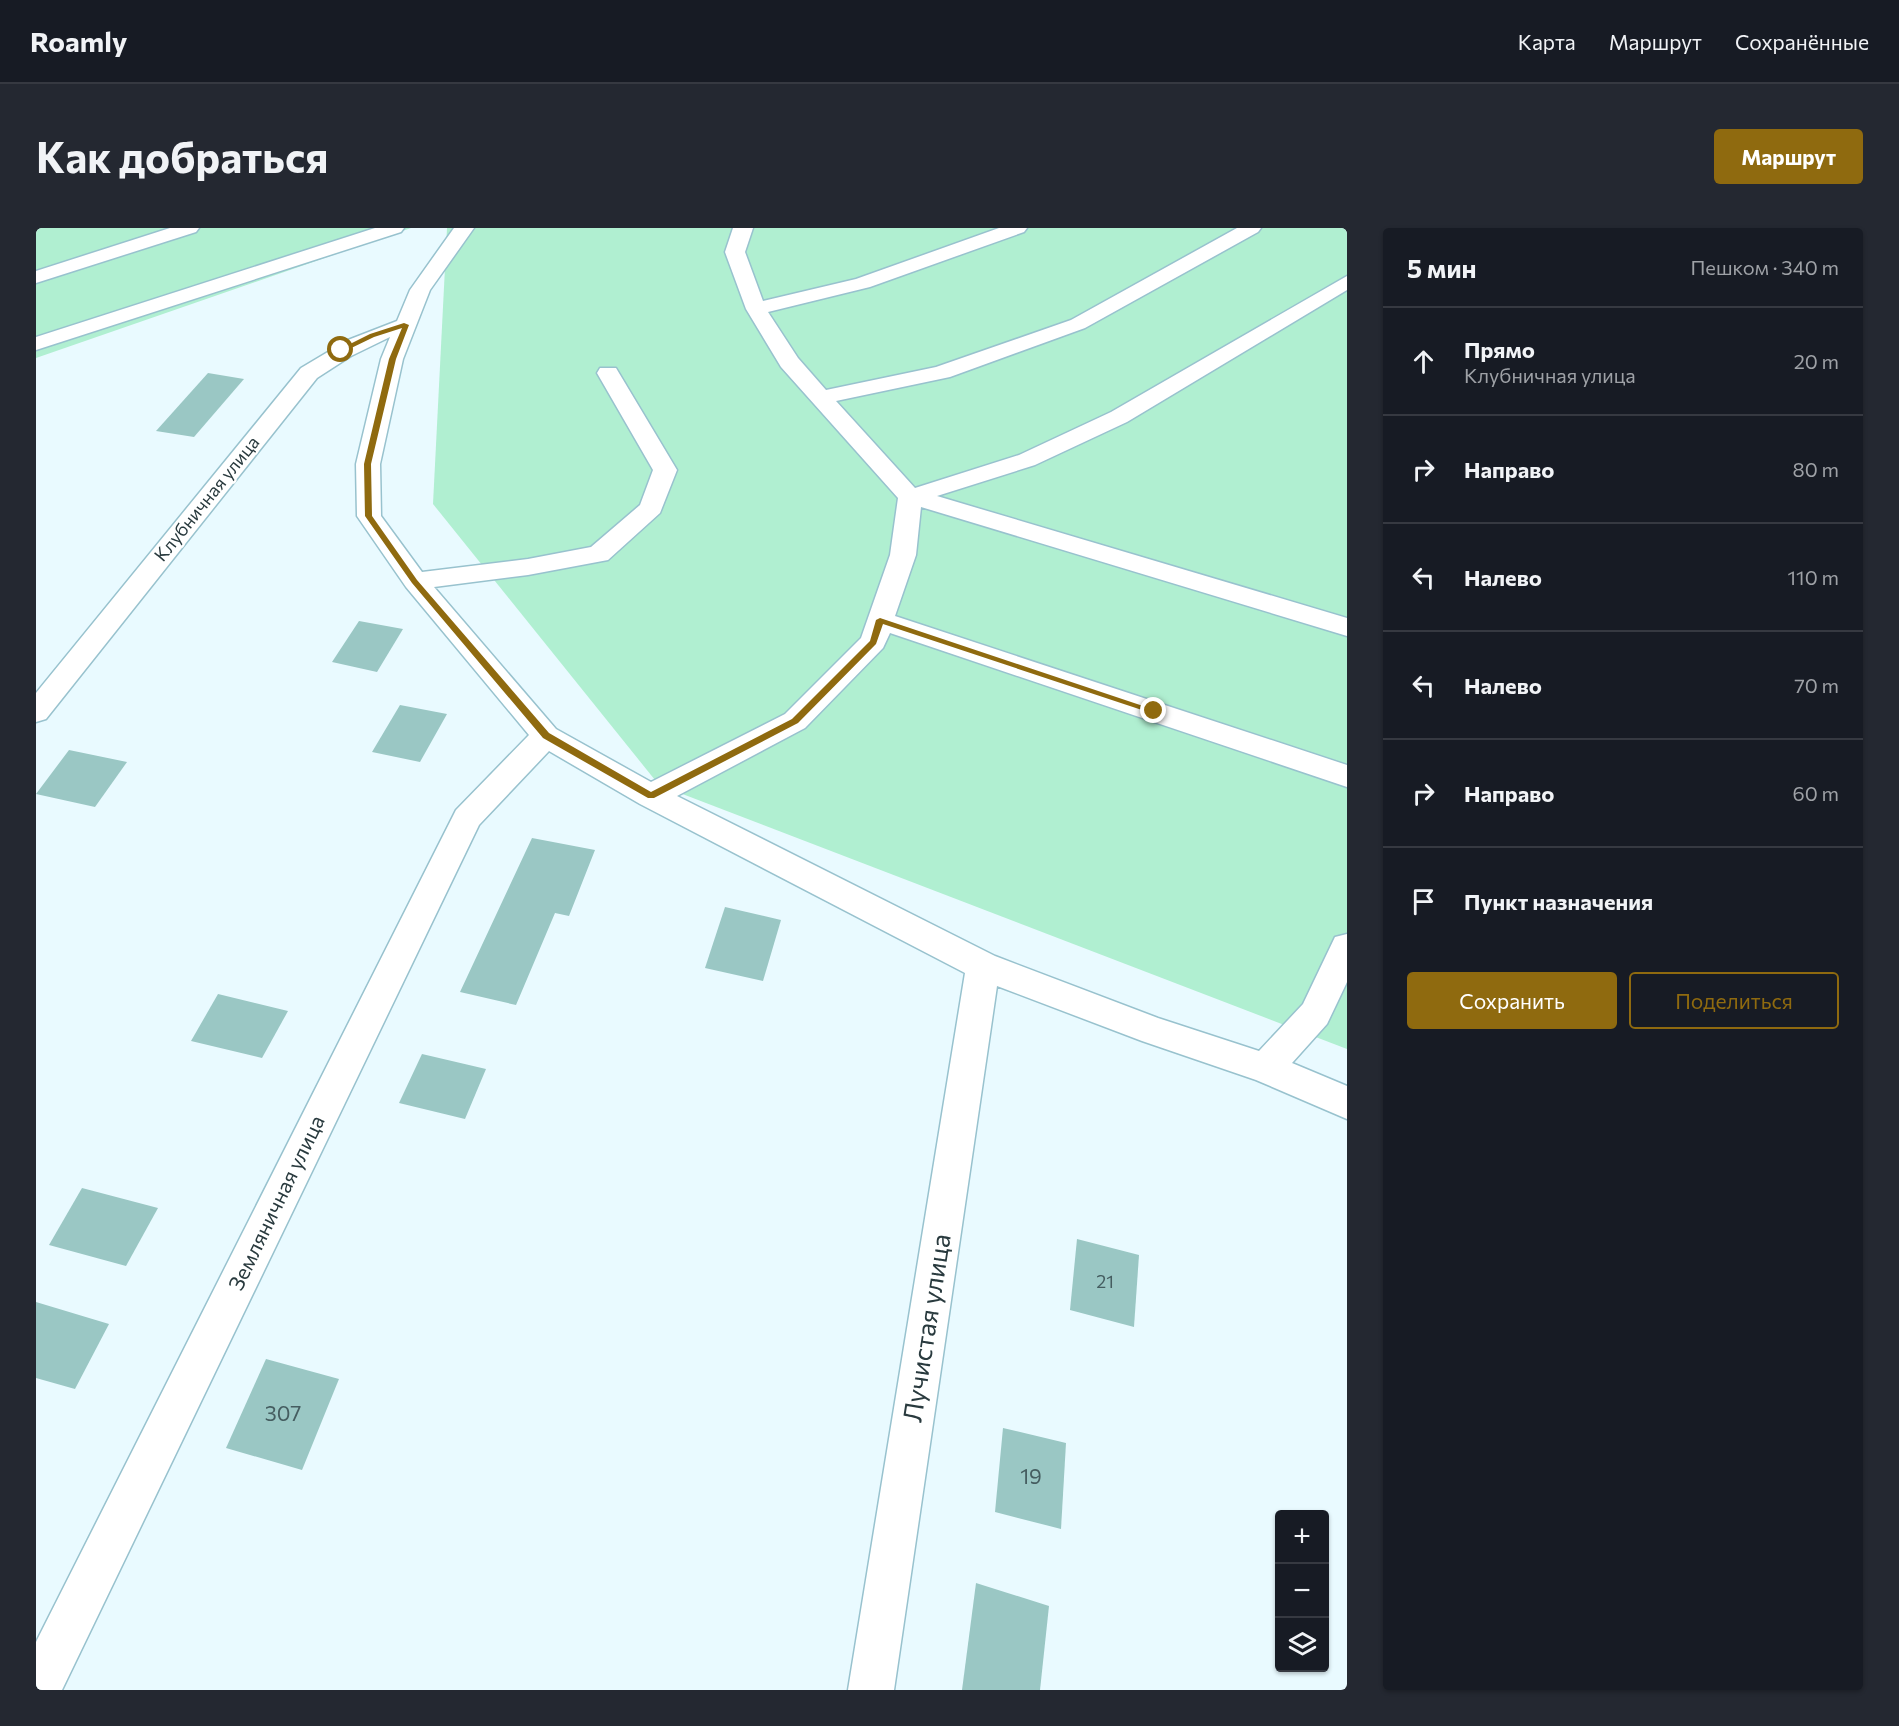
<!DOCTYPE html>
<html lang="ru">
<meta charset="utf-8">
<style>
:root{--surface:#171b24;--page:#242831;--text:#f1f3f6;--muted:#9ea1a6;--line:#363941;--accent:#8f6a0f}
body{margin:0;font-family:Commissioner,sans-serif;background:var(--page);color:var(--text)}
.controls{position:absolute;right:18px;bottom:18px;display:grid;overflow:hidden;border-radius:6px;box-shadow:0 2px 4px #0004}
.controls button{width:54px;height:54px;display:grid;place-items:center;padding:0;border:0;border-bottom:2px solid var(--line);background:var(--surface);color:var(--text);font:30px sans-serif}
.stop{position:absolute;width:18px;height:18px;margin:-14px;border:4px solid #8f6a0f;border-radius:50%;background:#fff}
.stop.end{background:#8f6a0f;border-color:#fff;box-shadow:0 2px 6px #0008}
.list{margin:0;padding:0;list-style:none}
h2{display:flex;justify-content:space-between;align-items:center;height:78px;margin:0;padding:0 24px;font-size:26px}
h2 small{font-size:20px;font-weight:400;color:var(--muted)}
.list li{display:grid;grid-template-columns:39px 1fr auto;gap:18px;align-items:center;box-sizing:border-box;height:108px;padding:0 24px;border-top:2px solid var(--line)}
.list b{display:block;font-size:22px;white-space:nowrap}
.list p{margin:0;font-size:20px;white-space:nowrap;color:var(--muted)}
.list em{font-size:20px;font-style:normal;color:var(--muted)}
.actions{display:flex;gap:12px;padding:18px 24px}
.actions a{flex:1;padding:14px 0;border:2px solid var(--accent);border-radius:6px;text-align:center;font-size:21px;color:var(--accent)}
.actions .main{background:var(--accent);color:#fff}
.icon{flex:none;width:33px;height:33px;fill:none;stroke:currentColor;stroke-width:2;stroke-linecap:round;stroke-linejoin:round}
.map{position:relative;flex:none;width:1311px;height:1462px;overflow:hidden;border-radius:6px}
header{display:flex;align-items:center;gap:36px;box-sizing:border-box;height:84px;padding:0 30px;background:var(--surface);border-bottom:2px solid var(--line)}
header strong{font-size:28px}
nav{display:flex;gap:33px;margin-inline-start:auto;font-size:21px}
.intro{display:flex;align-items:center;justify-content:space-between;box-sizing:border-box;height:144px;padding:0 36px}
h1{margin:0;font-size:42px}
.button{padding:15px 27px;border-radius:6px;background:var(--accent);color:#fff;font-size:21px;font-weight:700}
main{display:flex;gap:36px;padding:0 36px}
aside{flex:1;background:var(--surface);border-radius:6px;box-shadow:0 2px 4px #0004}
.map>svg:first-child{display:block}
</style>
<header>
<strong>Roamly</strong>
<nav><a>Карта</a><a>Маршрут</a><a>Сохранённые</a></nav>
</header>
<div class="intro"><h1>Как добраться</h1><a class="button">Маршрут</a></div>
<main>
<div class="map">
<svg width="1311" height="1462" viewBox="0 0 1311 1462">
<rect width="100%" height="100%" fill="#e9faff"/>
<!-- green -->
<g fill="#b0efd1">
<polygon points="0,0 375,0 0,130"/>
<polygon points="411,0 1311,0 1311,821 623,557 397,276"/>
</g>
<!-- building -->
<g fill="#9ac7c4">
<polygon points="172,145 208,151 158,209 120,203"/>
<polygon points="323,393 367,401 341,444 296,434"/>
<polygon points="364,477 411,486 384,534 336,524"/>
<polygon points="33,522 91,534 59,579 0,566"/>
<polygon points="496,610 559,622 533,688 519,685 480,777 424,764"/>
<polygon points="689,679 745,692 727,753 669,740"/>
<polygon points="182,766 252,783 226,830 155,813"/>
<polygon points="386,826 450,841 429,891 363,875"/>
<polygon points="46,960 122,980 90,1038 13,1017"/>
<polygon points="1041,1011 1103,1027 1098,1099 1034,1082"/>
<polygon points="0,1074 73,1096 39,1161 0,1150"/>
<polygon points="230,1131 303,1151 266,1242 190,1220"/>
<polygon points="967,1200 1030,1215 1025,1301 959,1284"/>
<polygon points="940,1355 1013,1378 1004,1462 926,1462"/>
</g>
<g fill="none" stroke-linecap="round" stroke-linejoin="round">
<defs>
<g id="street">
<polygon points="134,0 163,0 160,4 0,55 0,43"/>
<polygon points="339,0 368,0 365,4 0,122 0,109"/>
<polygon points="418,0 438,0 394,62 367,131 344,236 345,288 386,344 492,331 555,319 604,277 617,242 561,145 564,140 580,140 641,242 624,285 572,332 492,347 398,359 520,501 615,554 749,486 825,410 854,327 862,270 745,139 710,81 689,24 697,0 717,0 709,24 727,73 820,51 963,0 991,0 988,4 834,59 732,84 762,130 790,162 900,139 1035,92 1201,0 1225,0 1222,4 1049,100 914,149 800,173 879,260 983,227 1075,184 1311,48 1311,62 1091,194 999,237 901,268 1311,390 1311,408 885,279 880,327 859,388 1311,537 1311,559 854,405 847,420 769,500 641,568 959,728 1122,790 1223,823 1267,776 1299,709 1311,706 1311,754 1291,796 1256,835 1311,858 1311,891 1220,852 1106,813 961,758 858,1462 812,1462 929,745 604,576 513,523 443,597 26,1462 0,1462 0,1414 416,590 420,582 493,507 370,359 321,288 320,236 345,131 354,109 315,128 281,150 10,491 0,494 0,465 265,140 312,112 361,93 374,62"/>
</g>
</defs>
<!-- street casing -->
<use href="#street" stroke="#98c2ce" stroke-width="3"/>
<!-- street -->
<use href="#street" fill="#fff" fill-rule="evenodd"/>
</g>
<!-- route -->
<polygon fill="#8f6a0f" points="368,95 373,97 360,131 335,236 336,288 381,352 513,505 615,564 756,491 834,413 840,392 844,390 1122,483 1115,485 847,396 840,416 762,495 618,570 612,570 507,510 376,355 329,288 328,236 353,131 366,100 338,109 307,124 302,122 334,106"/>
<g text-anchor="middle" stroke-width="4.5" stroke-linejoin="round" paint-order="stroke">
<!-- far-street labels -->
<g font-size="18" fill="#293a3e" stroke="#fff">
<text transform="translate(171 271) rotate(-51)" y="6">Клубничная улица</text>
</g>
<!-- number labels -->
<g font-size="18" fill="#455d60">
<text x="1069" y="1060">21</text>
</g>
<!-- street labels -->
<g font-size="21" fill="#293a3e" stroke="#fff">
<text transform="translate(241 975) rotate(-64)" y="7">Земляничная улица</text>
</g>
<!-- near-number labels -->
<g font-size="21" fill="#455d60">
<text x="247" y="1193">307</text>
<text x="995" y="1256">19</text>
</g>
<!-- near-street labels -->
<g font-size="26" fill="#293a3e" stroke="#fff">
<text transform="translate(891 1100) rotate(-81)" y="9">Лучистая улица</text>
</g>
</g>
</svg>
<div class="controls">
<button>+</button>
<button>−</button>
<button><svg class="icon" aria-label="layers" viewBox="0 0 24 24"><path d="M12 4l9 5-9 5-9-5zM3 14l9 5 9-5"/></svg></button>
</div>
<div class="stop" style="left:305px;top:122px"></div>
<div class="stop end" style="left:1118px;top:483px"></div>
</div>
<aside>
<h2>5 мин<small>Пешком · 340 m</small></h2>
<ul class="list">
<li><svg class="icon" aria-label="ahead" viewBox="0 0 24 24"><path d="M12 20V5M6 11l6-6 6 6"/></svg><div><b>Прямо</b><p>Клубничная улица</p></div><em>20 m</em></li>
<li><svg class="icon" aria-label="right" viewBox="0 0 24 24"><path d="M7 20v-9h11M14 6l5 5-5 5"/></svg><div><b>Направо</b></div><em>80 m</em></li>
<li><svg class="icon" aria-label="left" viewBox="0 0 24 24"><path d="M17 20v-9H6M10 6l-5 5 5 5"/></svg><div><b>Налево</b></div><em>110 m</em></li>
<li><svg class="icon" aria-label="left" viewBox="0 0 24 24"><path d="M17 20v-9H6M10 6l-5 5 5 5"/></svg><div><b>Налево</b></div><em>70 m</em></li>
<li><svg class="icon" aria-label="right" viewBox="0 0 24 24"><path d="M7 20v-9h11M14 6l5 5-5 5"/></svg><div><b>Направо</b></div><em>60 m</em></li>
<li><svg class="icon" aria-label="arrive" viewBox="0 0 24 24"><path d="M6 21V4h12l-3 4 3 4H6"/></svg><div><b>Пункт назначения</b></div></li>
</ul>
<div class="actions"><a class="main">Сохранить</a><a>Поделиться</a></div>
</aside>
</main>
